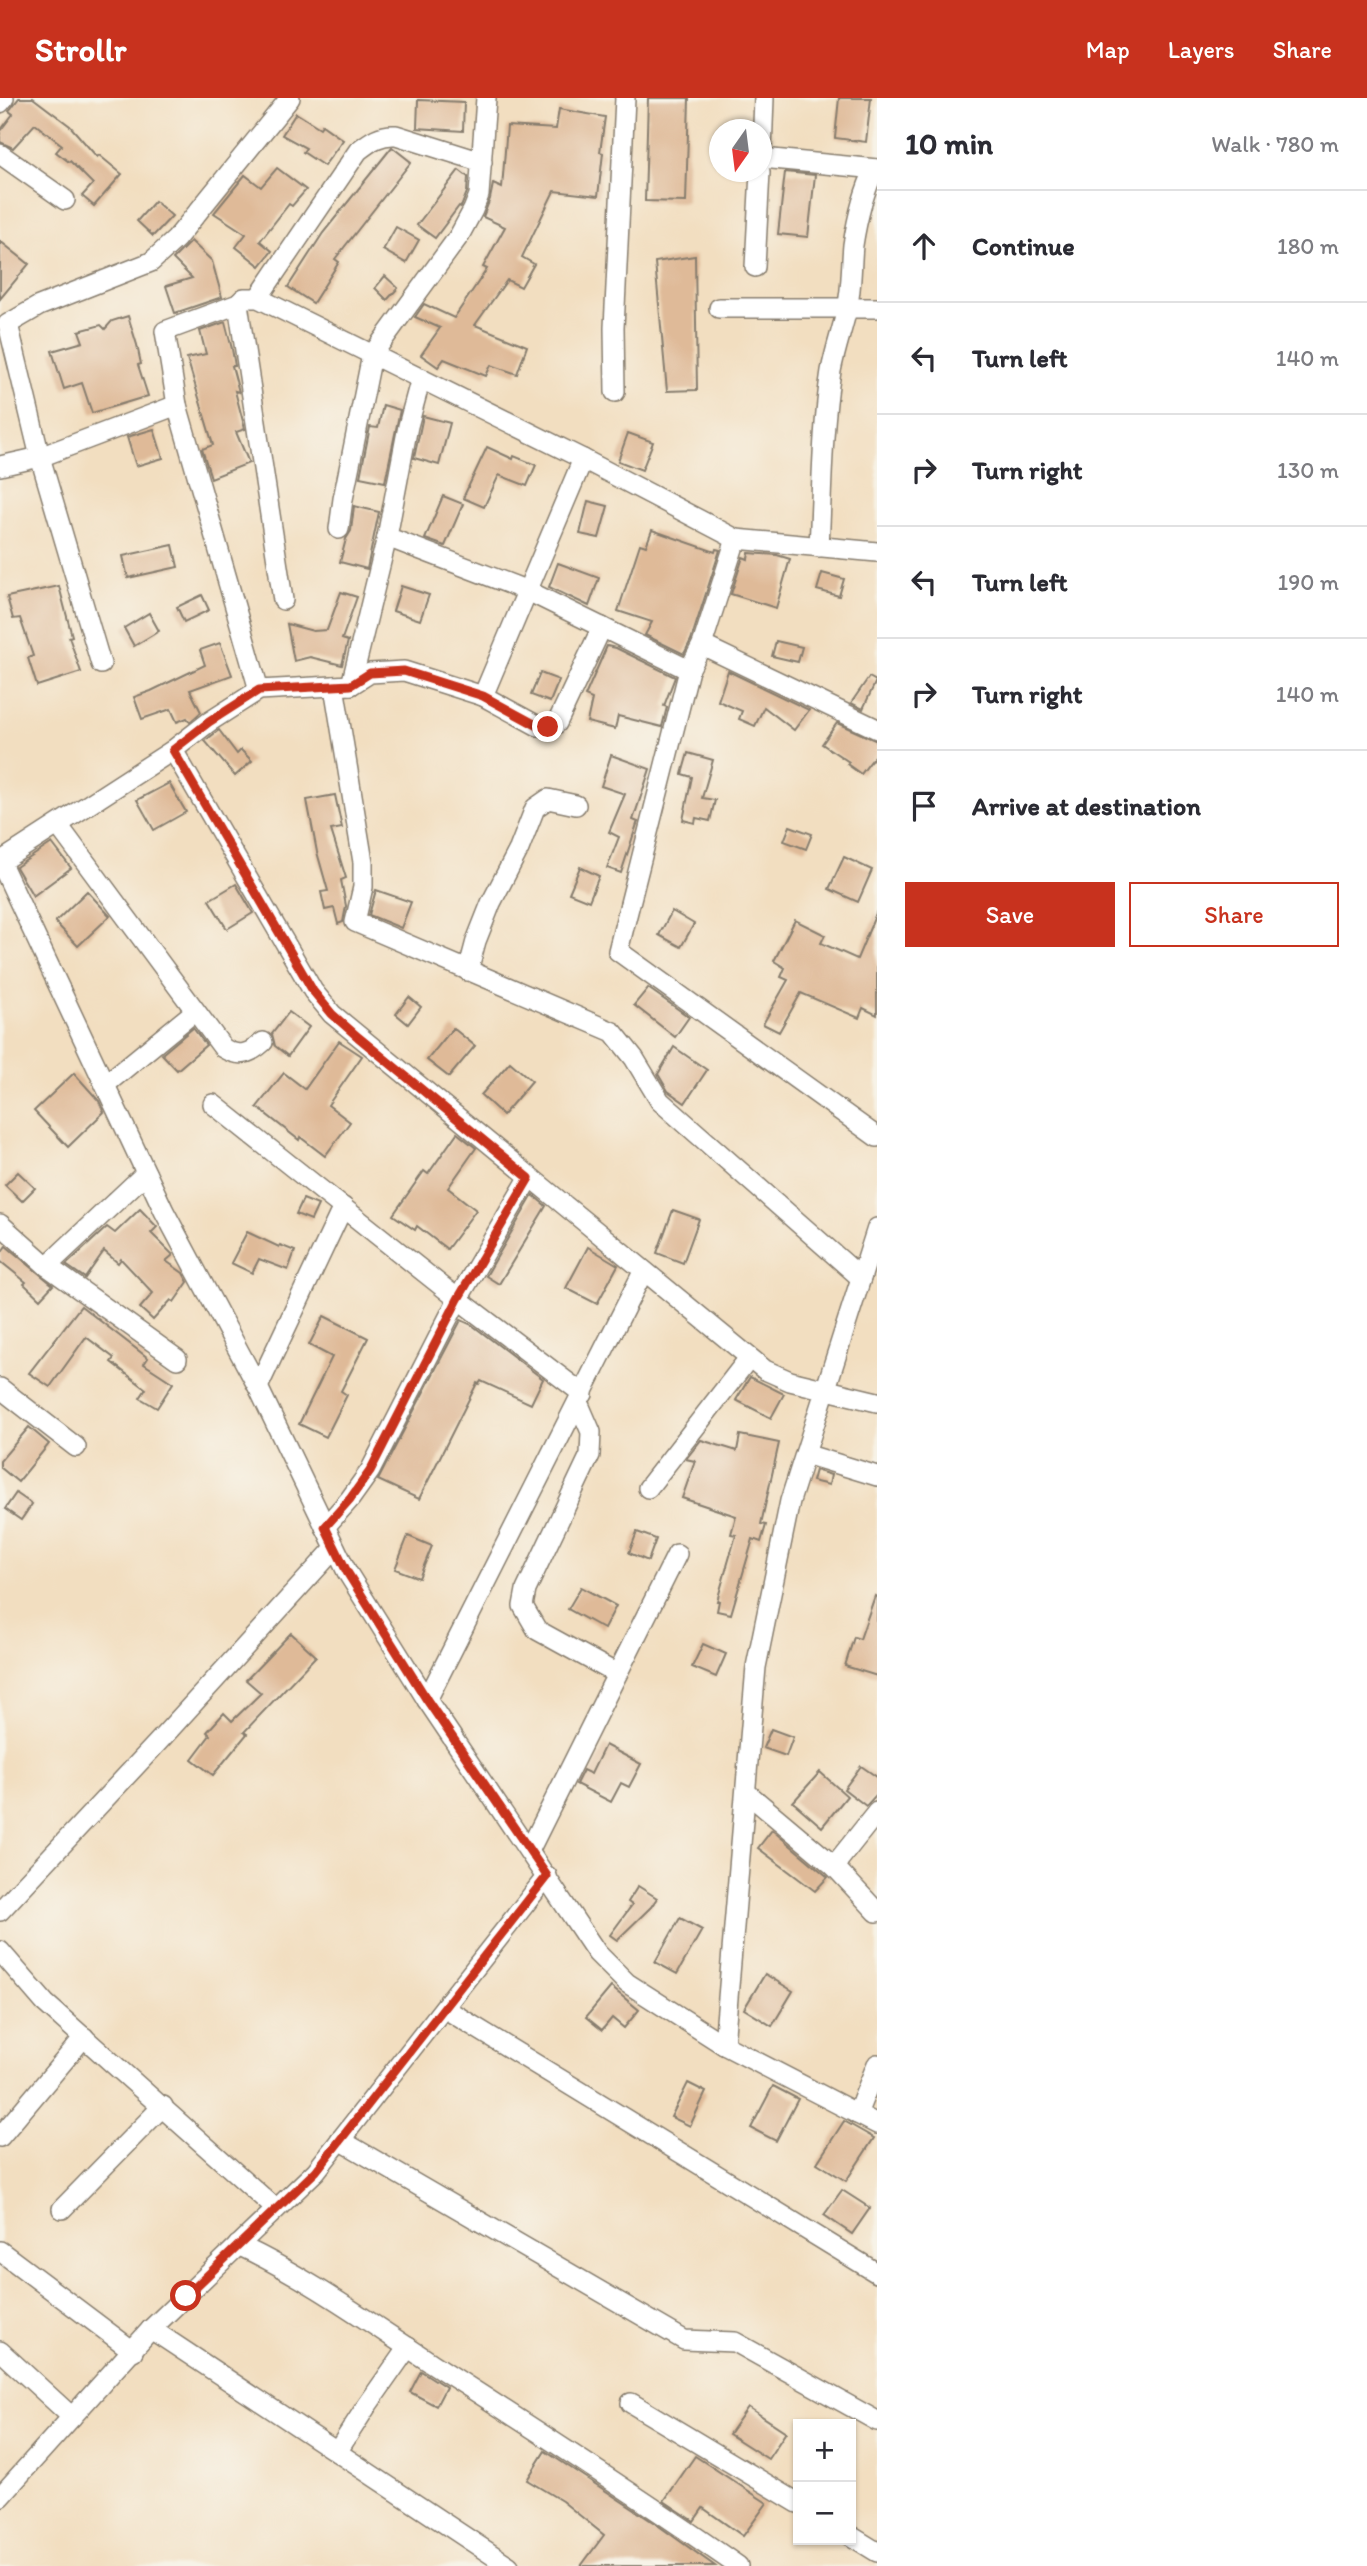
<!DOCTYPE html>
<meta charset="utf-8">
<style>
:root{--surface:#fff;--page:#f2f2f3;--text:#2b2b33;--muted:#7c7c81;--line:#e1e1e2;--accent:#c8321e}
body{margin:0;font-family:Itim,sans-serif;background:var(--page);color:var(--text)}
.controls{position:absolute;right:21px;bottom:21px;display:grid;overflow:hidden;border-radius:0px;box-shadow:0 2px 5px #0004}
.controls button{width:63px;height:63px;display:grid;place-items:center;padding:0;border:0;border-bottom:2px solid var(--line);background:var(--surface);color:var(--text);font:35px sans-serif}
.compass{position:absolute;left:709px;top:21px;width:63px;height:63px;border-radius:50%;background:var(--surface);box-shadow:0 2px 5px #0004;rotate:194deg}
.stop{position:absolute;width:21px;height:21px;margin:-16px;border:5px solid #c8321e;border-radius:50%;background:#fff}
.stop.end{background:#c8321e;border-color:#fff;box-shadow:0 2px 7px #0008}
.list{margin:0;padding:0;list-style:none}
h2{display:flex;justify-content:space-between;align-items:center;height:91px;margin:0;padding:0 28px;font-size:30px}
h2 small{font-size:23px;font-weight:400;color:var(--muted)}
.list li{display:grid;grid-template-columns:46px 1fr auto;gap:21px;align-items:center;box-sizing:border-box;height:112px;padding:0 28px;border-top:2px solid var(--line)}
.list b{display:block;font-size:26px;white-space:nowrap}
.list em{font-size:23px;font-style:normal;color:var(--muted)}
.actions{display:flex;gap:14px;padding:21px 28px}
.actions a{flex:1;padding:16px 0;border:2px solid var(--accent);border-radius:0px;text-align:center;font-size:24px;color:var(--accent)}
.actions .main{background:var(--accent);color:#fff}
.icon{flex:none;width:38px;height:38px;fill:none;stroke:currentColor;stroke-width:2;stroke-linecap:round;stroke-linejoin:round}
.map{position:relative;flex:none;width:877px;height:2468px;overflow:hidden}
header{display:flex;align-items:center;gap:42px;box-sizing:border-box;height:98px;padding:0 35px;background:var(--accent);color:#fff}
header strong{font-size:33px}
nav{display:flex;gap:38px;margin-inline-start:auto;font-size:24px}
main{display:flex}
aside{flex:1;background:var(--surface)}
.map>svg:first-child{display:block}
</style>
<header>
<strong>Strollr</strong>
<nav><a>Map</a><a>Layers</a><a>Share</a></nav>
</header>
<main>
<div class="map">
<svg width="877" height="2468" viewBox="0 0 877 2468">
<rect width="100%" height="100%" fill="#f7f3e8"/>
<filter id="ink" filterUnits="userSpaceOnUse"><feTurbulence type="fractalNoise" baseFrequency=".0143" numOctaves="2"/><feDisplacementMap in="SourceGraphic" scale="14" xChannelSelector="R" yChannelSelector="G"/><feConvolveMatrix kernelMatrix="1 2 1 2 8 2 1 2 1" color-interpolation-filters="sRGB"/></filter>
<filter id="wash" filterUnits="userSpaceOnUse"><feTurbulence type="fractalNoise" baseFrequency=".00686" numOctaves="4" result="noise"/><feDisplacementMap in="SourceGraphic" scale="28" xChannelSelector="R" yChannelSelector="G"/><feGaussianBlur stdDeviation="1.57" result="paint"/><feColorMatrix in="noise" values="0 0 0 0 0 0 0 0 0 0 0 0 0 0 0 0 0 1.4 0 .05"/><feComposite in="paint" operator="in"/></filter>
<g filter="url(#wash)">
<rect width="100%" height="100%" fill="#f2dec0"/>
<g id="blocks">
<!-- building -->
<g fill="#dfba98">
<polygon points="19,0 33,0 70,28 97,59 99,57 122,76 94,108 82,98 93,86 70,63 69,64 56,54 62,47 35,26 13,50 0,44 0,33 13,16 9,13"/>
<polygon points="648,0 689,0 686,104 645,103"/>
<polygon points="839,0 871,0 866,44 835,40"/>
<polygon points="418,2 464,4 463,33 417,30"/>
<polygon points="559,11 605,19 600,54 603,55 598,98 554,93 522,159 534,166 521,189 507,182 475,227 527,248 517,276 491,267 486,278 444,261 438,269 421,257 440,230 415,219 424,206 454,220 487,171 483,169 505,129 483,119 490,101 493,86 502,90 507,28 556,31"/>
<polygon points="296,15 320,30 322,27 343,42 324,68 303,54 306,50 282,37"/>
<polygon points="392,49 411,64 335,161 339,164 313,205 288,189 323,135"/>
<polygon points="277,70 306,92 292,108 289,106 260,143 272,153 260,168 236,149 246,136 214,115 245,77 261,89"/>
<polygon points="459,72 468,79 467,94 461,109 459,108 435,140 417,127"/>
<polygon points="785,74 815,77 808,139 778,136"/>
<polygon points="155,103 172,118 153,138 137,123"/>
<polygon points="396,129 419,142 406,165 383,152"/>
<polygon points="0,143 29,166 0,201"/>
<polygon points="191,143 212,163 222,199 175,215 166,188 192,180 173,161"/>
<polygon points="695,158 697,292 667,293 655,164"/>
<polygon points="385,178 398,190 387,202 375,190"/>
<polygon points="128,218 137,247 141,266 138,267 148,298 92,315 82,285 64,291 52,253 83,244 79,233 101,227 105,231 112,223"/>
<polygon points="225,224 232,251 235,268 232,268 239,294 235,293 245,331 236,334 249,365 211,380 202,351 213,347 187,260 206,256 200,233"/>
<polygon points="383,307 400,312 385,384 360,379 370,329 378,330"/>
<polygon points="423,318 450,325 439,367 414,360"/>
<polygon points="154,331 163,360 136,368 127,339"/>
<polygon points="628,335 653,344 642,372 618,363"/>
<polygon points="487,349 513,361 514,358 536,367 527,388 499,377 484,409 463,400"/>
<polygon points="443,398 463,406 445,448 425,441"/>
<polygon points="588,403 608,408 599,440 580,436"/>
<polygon points="354,408 379,414 367,471 340,464 346,441 351,433"/>
<polygon points="652,432 715,454 716,451 720,452 691,542 684,556 645,537 652,524 618,513 640,446 646,448"/>
<polygon points="173,447 178,469 128,480 123,458"/>
<polygon points="749,455 777,457 790,461 776,510 731,496 743,459 748,461"/>
<polygon points="558,465 599,480 589,508 549,489"/>
<polygon points="822,475 844,481 839,498 817,492"/>
<polygon points="59,488 72,538 69,539 81,574 37,588 28,560 33,558 20,520 13,521 7,499"/>
<polygon points="401,488 429,497 420,522 393,513"/>
<polygon points="341,494 357,499 342,541 348,543 342,567 310,559 294,563 287,526 313,533 327,532"/>
<polygon points="202,497 209,512 184,524 177,509"/>
<polygon points="149,515 159,533 134,548 124,530"/>
<polygon points="776,543 802,549 798,564 772,558"/>
<polygon points="220,545 232,577 190,592 201,614 190,624 187,620 177,624 171,611 142,621 134,599 151,593 205,567 200,552"/>
<polygon points="607,548 616,550 675,579 664,608 667,609 662,629 618,618 615,631 587,624 592,601 585,598"/>
<polygon points="728,573 809,612 794,632 764,609 755,628 739,621 742,613 718,603"/>
<polygon points="540,575 559,582 550,604 531,597"/>
<polygon points="869,579 876,583 863,611 851,605"/>
<polygon points="837,625 877,643 877,655 861,676 847,666 849,664 822,646"/>
<polygon points="219,632 237,656 241,652 252,663 235,678 205,643"/>
<polygon points="688,655 713,662 702,700 715,702 710,723 696,720 695,725 683,722 692,679 682,676"/>
<polygon points="611,657 650,671 633,722 638,724 637,726 621,775 607,770 619,739 609,734 625,696 601,688"/>
<polygon points="169,685 186,714 154,732 137,702"/>
<polygon points="335,697 342,730 331,732 346,780 341,782 346,808 343,824 338,826 334,810 325,812 321,794 328,793 317,754 307,702"/>
<polygon points="790,728 812,736 806,751 784,743"/>
<polygon points="52,745 71,770 33,798 16,769"/>
<polygon points="844,759 872,772 858,804 829,791"/>
<polygon points="580,769 599,778 589,803 569,795"/>
<polygon points="236,786 253,815 227,831 209,802"/>
<polygon points="376,792 411,804 401,830 369,817"/>
<polygon points="87,793 110,818 78,848 55,824"/>
<polygon points="672,813 694,826 681,849 659,837"/>
<polygon points="877,813 877,917 863,910 859,920 801,895 779,934 763,926 788,882 781,879 785,870 774,863 795,822 825,837 821,845 857,861"/>
<polygon points="648,890 689,919 675,939 634,907"/>
<polygon points="409,899 421,909 408,926 396,916"/>
<polygon points="289,914 309,929 288,958 275,948 272,936"/>
<polygon points="193,930 206,947 177,972 162,956"/>
<polygon points="453,930 475,948 449,979 427,962"/>
<polygon points="339,943 362,958 328,1007 350,1024 325,1058 300,1039 299,1042 257,1009 284,975 305,991"/>
<polygon points="674,949 707,972 685,1005 668,993 658,976"/>
<polygon points="510,964 532,983 503,1017 481,997"/>
<polygon points="74,975 99,1003 104,1014 68,1049 34,1013"/>
<polygon points="457,1035 476,1050 448,1090 476,1112 447,1151 417,1128 415,1132 393,1117 424,1073 428,1076"/>
<polygon points="18,1074 35,1090 22,1103 5,1087"/>
<polygon points="533,1097 546,1108 499,1186 486,1178"/>
<polygon points="303,1101 318,1107 311,1122 296,1116"/>
<polygon points="140,1111 157,1129 151,1135 173,1157 166,1163 183,1175 188,1184 174,1204 171,1202 153,1222 140,1210 153,1195 121,1161 118,1165 104,1153 85,1180 66,1167 107,1129 115,1135"/>
<polygon points="673,1112 699,1121 683,1165 657,1155"/>
<polygon points="247,1134 279,1149 280,1147 295,1153 288,1172 259,1161 252,1175 231,1165"/>
<polygon points="6,1148 53,1187 40,1201 24,1186 26,1184 0,1163 0,1156"/>
<polygon points="588,1149 618,1167 597,1206 566,1190"/>
<polygon points="81,1208 148,1260 144,1266 173,1285 157,1310 140,1300 146,1291 111,1264 114,1260 86,1239 50,1289 29,1275"/>
<polygon points="324,1218 368,1240 341,1293 347,1297 326,1339 299,1326 332,1259 309,1247"/>
<polygon points="461,1222 472,1227 543,1281 531,1306 481,1283 479,1286 477,1285 419,1401 378,1382"/>
<polygon points="750,1279 784,1296 771,1320 736,1302"/>
<polygon points="29,1329 49,1346 18,1384 0,1369 0,1363"/>
<polygon points="740,1337 779,1345 761,1426 766,1427 761,1444 753,1441 731,1516 717,1513 719,1503 717,1503 736,1437 731,1436 736,1418 682,1400 695,1363 686,1361 701,1342 737,1353"/>
<polygon points="815,1372 831,1377 829,1387 812,1383"/>
<polygon points="16,1395 32,1406 21,1422 5,1411"/>
<polygon points="637,1434 656,1441 648,1463 629,1455"/>
<polygon points="408,1438 432,1448 419,1480 395,1471"/>
<polygon points="581,1489 616,1508 604,1531 568,1511"/>
<polygon points="875,1498 877,1499 877,1578 845,1568 854,1539 860,1541"/>
<polygon points="291,1535 316,1558 244,1634 247,1636 213,1677 192,1661 210,1637 207,1634 224,1615 232,1623 261,1595 246,1582"/>
<polygon points="703,1546 726,1556 716,1579 692,1569"/>
<polygon points="771,1631 793,1639 786,1658 763,1650"/>
<polygon points="605,1647 641,1666 629,1689 621,1685 611,1704 576,1686 583,1672 591,1676"/>
<polygon points="861,1668 877,1679 877,1696 866,1708 844,1691"/>
<polygon points="820,1674 847,1698 822,1729 793,1704"/>
<polygon points="772,1732 828,1779 815,1793 758,1750"/>
<polygon points="638,1788 657,1800 651,1809 617,1842 610,1837 632,1807 628,1804"/>
<polygon points="680,1820 702,1832 677,1876 655,1864"/>
<polygon points="765,1876 793,1893 772,1928 744,1911"/>
<polygon points="611,1889 639,1912 624,1930 612,1920 602,1932 586,1919"/>
<polygon points="688,1985 706,1994 690,2028 671,2019"/>
<polygon points="773,1988 798,2001 776,2043 751,2030"/>
<polygon points="844,2023 874,2040 846,2083 817,2065"/>
<polygon points="842,2092 870,2110 852,2136 824,2117"/>
<polygon points="421,2273 446,2289 436,2308 410,2294"/>
<polygon points="748,2309 786,2334 768,2361 729,2336"/>
<polygon points="545,2353 656,2426 715,2468 581,2468 604,2437 562,2403 527,2382"/>
<polygon points="695,2358 767,2405 743,2438 703,2410 694,2423 664,2403"/>
</g>
</g>
</g>
<g filter="url(#ink)">
<use href="#blocks" fill-opacity="0" stroke="#877d6e" stroke-width="2"/>
<g fill="none" stroke-linecap="round" stroke-linejoin="round">
<defs>
<g id="minor">
<polyline points="0,5 4,0"/>
<polyline points="762,53 764,0"/>
<polyline points="0,56 65,102"/>
<polyline points="762,60 877,71"/>
<polyline points="755,169 760,74"/>
<path d="M258 200 358 53C371 43 380 36 396 37L482 64"/>
<polyline points="238,206 283,502"/>
<polyline points="719,210 877,210"/>
<polyline points="421,280 408,328 387,439 528,493 689,572"/>
<polyline points="615,294 614,230 625,0"/>
<polyline points="0,368 40,359 177,307"/>
<polyline points="339,431 343,401 372,257 459,138 473,112 479,97 486,0"/>
<polyline points="736,441 702,547 689,572 618,853 877,1039"/>
<path d="M819 449C822 391 822 331 831 273 835 252 842 232 847 211 852 190 851 168 853 147 857 121 863 95 875 71"/>
<polyline points="702,547 877,631"/>
<polyline points="101,566 40,359 8,226 39,208 151,164 176,141 290,0"/>
<polyline points="351,587 387,439"/>
<polyline points="334,588 363,764 363,789 355,824 613,934 634,960 660,1003 861,1180"/>
<polyline points="259,592 177,307 165,233 238,206 244,200 258,200 583,361 736,441 877,454"/>
<polyline points="483,598 538,628 552,629 557,625 602,529"/>
<polyline points="173,652 313,893 332,916 765,1272 790,1283 877,1304"/>
<path d="M58 727 223 950C239 960 250 956 263 944"/>
<polyline points="0,763 164,1113 258,1289 347,1474 427,1602 597,1855 627,1885 724,1947"/>
<polyline points="0,764 173,652 209,624 259,592 351,587 370,575 404,573 483,598 583,361"/>
<polyline points="468,873 476,843 491,805 519,751 535,710 548,701 576,707"/>
<polyline points="106,986 194,914"/>
<polyline points="213,1006 458,1201 583,1296"/>
<polyline points="0,1126 47,1168 177,1261"/>
<polyline points="877,1130 790,1403 756,1569 724,1947 877,2026"/>
<polyline points="47,1168 146,1075"/>
<polyline points="258,1289 343,1109"/>
<polyline points="0,1290 76,1349"/>
<polyline points="578,1304 591,1334 590,1357 526,1492 523,1508 537,1532 617,1576"/>
<polyline points="805,1356 877,1378"/>
<polyline points="648,1390 749,1260"/>
<polyline points="325,1429 350,1401 370,1373 458,1201 529,1080"/>
<polyline points="427,1602 643,1174"/>
<polyline points="747,1695 834,1768 877,1714"/>
<polyline points="529,1753 677,1456"/>
<polyline points="834,1768 877,1814"/>
<polyline points="0,1813 159,1643 335,1450"/>
<polyline points="0,1853 45,1905 276,2111"/>
<polyline points="444,1910 877,2175"/>
<polyline points="857,2016 877,1966"/>
<polyline points="0,2039 84,1939"/>
<polyline points="340,2042 684,2242 735,2244 877,2323"/>
<polyline points="62,2111 163,2008"/>
<path d="M238 2147C307 2179 370 2225 433 2266 536 2332 638 2398 738 2468"/>
<polyline points="0,2153 133,2253"/>
<polyline points="151,2231 509,2468"/>
<polyline points="0,2253 72,2319"/>
<polyline points="631,2305 798,2405"/>
<polyline points="337,2354 366,2309 408,2249"/>
<polyline points="0,2399 151,2231 316,2073 547,1778"/>
<polyline points="851,2438 877,2454"/>
</g>
</defs>
<!-- minor casing -->
<use href="#minor" stroke="#877d6e" stroke-width="22"/>
<!-- minor -->
<use href="#minor" stroke="#fff" stroke-width="19"/>
</g>
</g>
<g fill="none" stroke-linecap="round" stroke-linejoin="round" filter="url(#ink)">
<!-- route -->
<polyline stroke="#c8321e" stroke-width="9" points="186,2198 316,2073 547,1778 427,1602 347,1474 325,1429 350,1401 370,1373 458,1201 529,1080 358,939 332,916 313,893 173,652 209,624 259,592 351,587 370,575 404,573 483,598 538,628 548,629"/>
</g>
</svg>
<div class="controls">
<button>+</button>
<button>−</button>
</div>
<svg class="compass" viewBox="-18 -18 36 36"><path d="M0-13l5 13h-10z" fill="#e53935"/><path d="M0 13l5-13h-10z" fill="#7c7c81"/></svg>
<div class="stop" style="left:186px;top:2198px"></div>
<div class="stop end" style="left:548px;top:629px"></div>
</div>
<aside>
<h2>10 min<small>Walk · 780 m</small></h2>
<ul class="list">
<li><svg class="icon" aria-label="ahead" viewBox="0 0 24 24"><path d="M12 20V5M6 11l6-6 6 6"/></svg><div><b>Continue</b></div><em>180 m</em></li>
<li><svg class="icon" aria-label="left" viewBox="0 0 24 24"><path d="M17 20v-9H6M10 6l-5 5 5 5"/></svg><div><b>Turn left</b></div><em>140 m</em></li>
<li><svg class="icon" aria-label="right" viewBox="0 0 24 24"><path d="M7 20v-9h11M14 6l5 5-5 5"/></svg><div><b>Turn right</b></div><em>130 m</em></li>
<li><svg class="icon" aria-label="left" viewBox="0 0 24 24"><path d="M17 20v-9H6M10 6l-5 5 5 5"/></svg><div><b>Turn left</b></div><em>190 m</em></li>
<li><svg class="icon" aria-label="right" viewBox="0 0 24 24"><path d="M7 20v-9h11M14 6l5 5-5 5"/></svg><div><b>Turn right</b></div><em>140 m</em></li>
<li><svg class="icon" aria-label="arrive" viewBox="0 0 24 24"><path d="M6 21V4h12l-3 4 3 4H6"/></svg><div><b>Arrive at destination</b></div></li>
</ul>
<div class="actions"><a class="main">Save</a><a>Share</a></div>
</aside>
</main>
